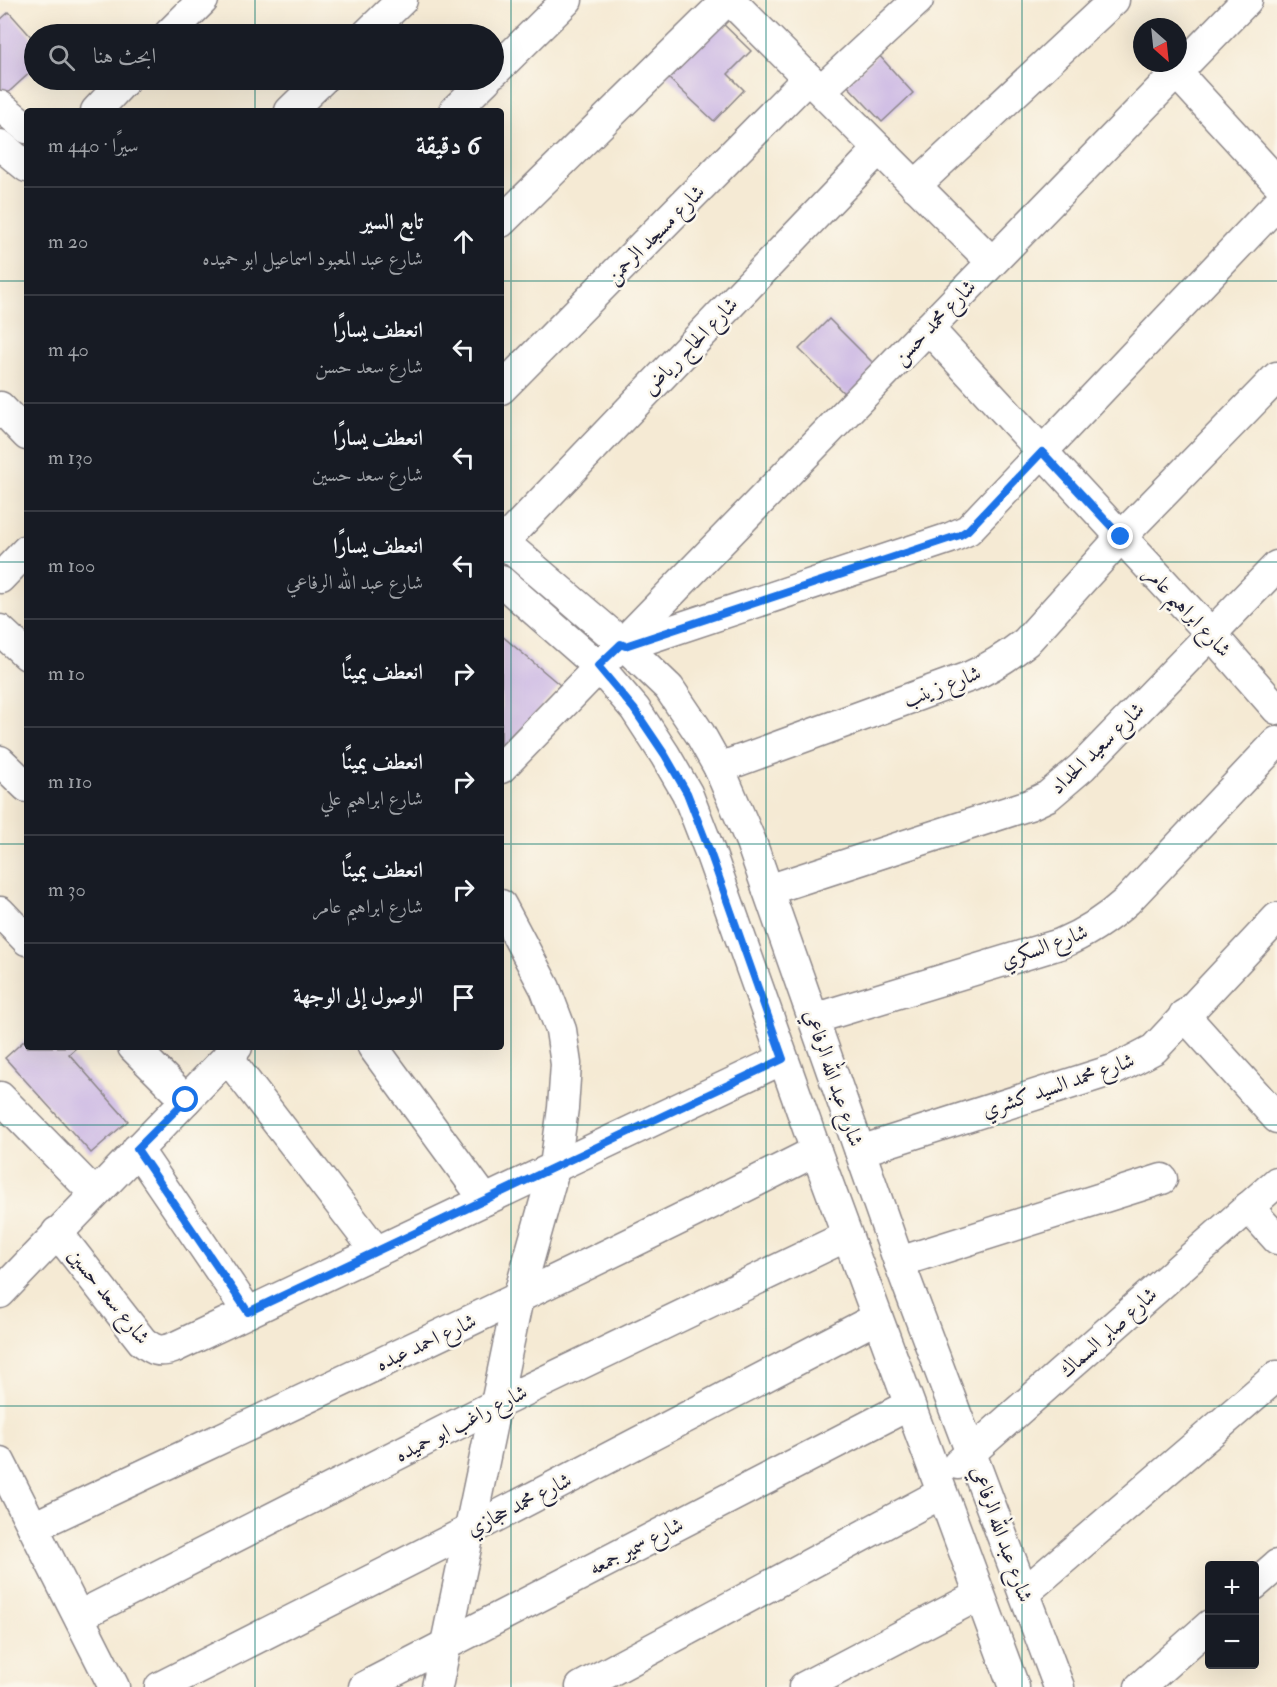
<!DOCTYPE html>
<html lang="ar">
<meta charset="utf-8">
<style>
:root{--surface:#171b24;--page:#20242c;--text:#f1f3f6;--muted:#9ea1a6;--line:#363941}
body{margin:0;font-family:"IM FELL Double Pica",Amiri,serif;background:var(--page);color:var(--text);direction:rtl}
.controls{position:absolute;right:18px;bottom:18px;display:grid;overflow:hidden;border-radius:6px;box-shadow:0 6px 24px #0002}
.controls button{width:54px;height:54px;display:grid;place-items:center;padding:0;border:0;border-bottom:2px solid var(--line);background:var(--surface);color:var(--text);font:30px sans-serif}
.compass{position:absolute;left:1133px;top:18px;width:54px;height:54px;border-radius:50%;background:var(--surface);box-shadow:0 6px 24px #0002;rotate:153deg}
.stop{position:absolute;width:18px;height:18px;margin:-14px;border:4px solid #1a73e8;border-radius:50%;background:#fff}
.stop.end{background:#1a73e8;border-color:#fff;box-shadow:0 2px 6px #0008}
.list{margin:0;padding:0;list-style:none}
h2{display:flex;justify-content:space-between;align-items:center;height:78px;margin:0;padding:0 24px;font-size:26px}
h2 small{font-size:20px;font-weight:400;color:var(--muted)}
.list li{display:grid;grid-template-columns:39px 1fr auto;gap:18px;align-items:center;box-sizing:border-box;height:108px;padding:0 24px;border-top:2px solid var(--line)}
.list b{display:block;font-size:22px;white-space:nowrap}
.list p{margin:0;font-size:20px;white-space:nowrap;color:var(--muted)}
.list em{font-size:20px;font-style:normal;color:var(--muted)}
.icon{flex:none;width:33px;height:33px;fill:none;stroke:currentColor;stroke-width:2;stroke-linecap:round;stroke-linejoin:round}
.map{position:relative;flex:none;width:1277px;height:1687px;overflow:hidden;direction:ltr}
.search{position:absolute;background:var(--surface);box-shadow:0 6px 24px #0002;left:24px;top:24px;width:480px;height:66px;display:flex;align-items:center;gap:15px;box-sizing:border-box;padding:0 21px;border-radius:33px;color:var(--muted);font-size:22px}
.panel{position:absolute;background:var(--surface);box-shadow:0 6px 24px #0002;left:24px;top:108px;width:480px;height:942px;border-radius:6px;direction:rtl}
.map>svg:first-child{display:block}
</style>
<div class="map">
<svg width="1277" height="1687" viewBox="0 0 1277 1687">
<rect width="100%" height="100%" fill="#fbf7ec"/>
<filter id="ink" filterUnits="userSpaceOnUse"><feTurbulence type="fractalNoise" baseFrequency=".0167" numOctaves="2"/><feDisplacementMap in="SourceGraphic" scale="12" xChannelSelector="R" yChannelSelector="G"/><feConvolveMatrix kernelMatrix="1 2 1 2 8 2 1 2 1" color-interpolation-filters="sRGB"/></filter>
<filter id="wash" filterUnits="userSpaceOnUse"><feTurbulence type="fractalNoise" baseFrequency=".008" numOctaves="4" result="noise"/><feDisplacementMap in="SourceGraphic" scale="24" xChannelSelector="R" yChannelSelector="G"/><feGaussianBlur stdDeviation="1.35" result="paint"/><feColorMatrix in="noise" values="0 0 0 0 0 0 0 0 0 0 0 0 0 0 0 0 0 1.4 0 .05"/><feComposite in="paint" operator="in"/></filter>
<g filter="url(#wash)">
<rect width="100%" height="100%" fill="#f5ead4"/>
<g id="blocks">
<!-- building -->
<g fill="#cdbae4">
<polygon points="9,12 34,40 34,69 0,100 0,20"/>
<polygon points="718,19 751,51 728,74 744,90 714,121 665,75"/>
<polygon points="878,54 913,93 882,122 846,84"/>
<polygon points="829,319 883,373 853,402 799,349"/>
<polygon points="501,635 560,685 501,755"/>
<polygon points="26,1039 27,1047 77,1047 69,1054 128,1121 91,1153 5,1058"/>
</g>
</g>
</g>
<g filter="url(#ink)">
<use href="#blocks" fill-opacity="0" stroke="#8c8688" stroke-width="1.5"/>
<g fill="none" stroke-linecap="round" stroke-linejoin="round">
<defs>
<g id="minor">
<polyline points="730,0 992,262"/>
<polyline points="169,34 203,0"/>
<polyline points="367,34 402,0"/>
<polyline points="494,72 567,0"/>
<polyline points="1176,72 1277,182"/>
<polyline points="821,90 918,0"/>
<polyline points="0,106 27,128"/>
<polyline points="96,111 125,80"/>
<polyline points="290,111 322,80"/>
<polyline points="454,111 486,80"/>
<polyline points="0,145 27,167"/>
<polyline points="915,186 1114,0"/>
<polyline points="501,222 727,0"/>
<polyline points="928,328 1212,635 1277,709"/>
<polyline points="501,389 808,78"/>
<polyline points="0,407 27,435"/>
<polyline points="501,540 625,646 669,688 700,734 719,768 751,842 899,1262 1059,1687"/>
<polyline points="501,544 879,149"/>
<polyline points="0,578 27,550"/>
<polyline points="501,581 598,666 635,709 665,755 687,793 710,852 816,1151 1014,1687"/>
<polyline points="0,630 27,655"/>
<polyline points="625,646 950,538 968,530 1277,204"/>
<polyline points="0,761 27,787"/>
<polyline points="501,768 1247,0"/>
<path d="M719 768 971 676C992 667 1008 656 1026 642L1121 537 1277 377"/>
<polyline points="768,890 1029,805 1048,796 1082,767 1277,566"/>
<polyline points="0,912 27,940"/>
<polyline points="1184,1015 1277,1118"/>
<path d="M813 1019 1060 944C1086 933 1106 920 1127 901L1277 742"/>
<polyline points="133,1047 186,1100"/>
<polyline points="373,1047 485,1200"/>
<polyline points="227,1057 376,1251"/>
<polyline points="0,1097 95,1194"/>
<polyline points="137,1149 248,1312"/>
<polyline points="860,1151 1116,1069 1154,1049 1277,918"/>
<polyline points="1248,1207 1277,1239"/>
<path d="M57 1232 142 1341C153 1350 159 1353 173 1348L783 1059"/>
<polyline points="899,1262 1162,1179"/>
<polyline points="0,1293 237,1047"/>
<polyline points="0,1462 114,1687"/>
<polyline points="958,1464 1277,1182"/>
<path d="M33 1527C295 1403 558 1282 816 1151"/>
<polyline points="1254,1585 1277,1565"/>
<polyline points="1024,1593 1277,1376"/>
<polyline points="79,1616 495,1405 847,1236"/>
<polyline points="160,1687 470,1530 877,1318"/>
<polyline points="364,1687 909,1405"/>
<polyline points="437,1687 518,1298 555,1166 563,1108 566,1064 561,1030 545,988 501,905"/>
<polyline points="581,1687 942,1493"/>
<polyline points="804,1687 979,1595"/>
<polyline points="1140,1687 1210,1625"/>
</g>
</defs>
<!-- minor casing -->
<use href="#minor" stroke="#8c8688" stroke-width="33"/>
<!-- minor -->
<use href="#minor" stroke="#fff" stroke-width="30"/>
</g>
</g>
<g fill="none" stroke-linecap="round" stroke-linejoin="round" filter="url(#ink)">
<!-- route -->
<polyline stroke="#1a73e8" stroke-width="8" points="186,1100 137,1149 248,1312 783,1059 710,852 687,793 665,755 634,709 598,666 621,644 625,646 960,535 968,530 1042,452 1121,537"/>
</g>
<!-- grid -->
<path fill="none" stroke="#0f766e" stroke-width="1.5" stroke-opacity="0.55" d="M255 0V34M511 0V1687M766 0V1687M1022 0V1687M255 80V111M0 281H27M501 281H1277M0 562H27M501 562H1277M0 844H27M501 844H1277M255 1047V1687M0 1125H1277M0 1406H1277"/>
<g text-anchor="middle" stroke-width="5" stroke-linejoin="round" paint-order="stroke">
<!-- street labels -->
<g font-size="21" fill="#22223b" stroke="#fbf7ec">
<text transform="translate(655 234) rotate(-45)" y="7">شارع مسجد الرحمن</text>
<text transform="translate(934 322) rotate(-46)" y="7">شارع محمد حسن</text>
<text transform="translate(690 346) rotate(-46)" y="7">شارع الحاج رياض</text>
<text transform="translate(1188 611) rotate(47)" y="7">شارع ابراهيم عامر</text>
<text transform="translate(942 686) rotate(-21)" y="7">شارع زينب</text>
<text transform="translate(1097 748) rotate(-44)" y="7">شارع سعيد الحداد</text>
<text transform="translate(1044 946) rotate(-20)" y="7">شارع السكري</text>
<text transform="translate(834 1078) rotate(71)" y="7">شارع عبد الله الرفاعي</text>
<text transform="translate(1058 1085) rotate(-19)" y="7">شارع محمد السيد كشري</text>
<text transform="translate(109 1296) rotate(51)" y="7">شارع سعد حسين</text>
<text transform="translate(1108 1332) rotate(-42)" y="7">شارع صابر السماك</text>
<text transform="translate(426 1342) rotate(-25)" y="7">شارع احمد عبده</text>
<text transform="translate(461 1423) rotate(-27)" y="7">شارع راغب ابو حميده</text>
<text transform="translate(519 1504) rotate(-27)" y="7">شارع محمد حجازي</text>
<text transform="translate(1002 1534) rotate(70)" y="7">شارع عبد الله الرفاعي</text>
<text transform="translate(636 1546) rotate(-27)" y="7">شارع سمير جمعه</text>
</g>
</g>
</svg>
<div class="controls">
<button>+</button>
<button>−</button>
</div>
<svg class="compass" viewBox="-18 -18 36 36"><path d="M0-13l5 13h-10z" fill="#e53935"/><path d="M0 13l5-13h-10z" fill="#9ea1a6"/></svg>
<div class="stop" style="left:186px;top:1100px"></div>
<div class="stop end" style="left:1121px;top:537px"></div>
<div class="search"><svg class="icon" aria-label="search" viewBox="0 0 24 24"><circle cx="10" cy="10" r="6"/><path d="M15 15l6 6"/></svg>ابحث هنا</div>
<section class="panel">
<h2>6 دقيقة<small>سيرًا · 440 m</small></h2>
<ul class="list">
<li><svg class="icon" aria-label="ahead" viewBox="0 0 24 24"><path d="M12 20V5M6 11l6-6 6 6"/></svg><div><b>تابع السير</b><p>شارع عبد المعبود اسماعيل ابو حميده</p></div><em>20 m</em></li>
<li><svg class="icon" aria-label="left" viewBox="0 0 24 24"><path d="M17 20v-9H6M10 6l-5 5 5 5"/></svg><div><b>انعطف يسارًا</b><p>شارع سعد حسن</p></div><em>40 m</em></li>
<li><svg class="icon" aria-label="left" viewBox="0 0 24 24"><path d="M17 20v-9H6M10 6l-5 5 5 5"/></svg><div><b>انعطف يسارًا</b><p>شارع سعد حسين</p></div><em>130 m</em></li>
<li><svg class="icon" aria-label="left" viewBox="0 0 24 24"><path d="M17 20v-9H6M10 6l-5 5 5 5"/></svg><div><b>انعطف يسارًا</b><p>شارع عبد الله الرفاعي</p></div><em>100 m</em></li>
<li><svg class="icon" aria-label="right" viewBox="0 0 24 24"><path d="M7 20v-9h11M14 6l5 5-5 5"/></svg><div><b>انعطف يمينًا</b></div><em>10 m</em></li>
<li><svg class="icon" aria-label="right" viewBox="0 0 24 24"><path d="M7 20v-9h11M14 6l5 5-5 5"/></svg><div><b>انعطف يمينًا</b><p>شارع ابراهيم علي</p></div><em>110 m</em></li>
<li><svg class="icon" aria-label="right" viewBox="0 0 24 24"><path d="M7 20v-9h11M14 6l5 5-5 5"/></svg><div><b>انعطف يمينًا</b><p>شارع ابراهيم عامر</p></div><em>30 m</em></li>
<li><svg class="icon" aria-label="arrive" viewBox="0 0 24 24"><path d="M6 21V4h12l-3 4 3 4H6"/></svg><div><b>الوصول إلى الوجهة</b></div></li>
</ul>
</section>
</div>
